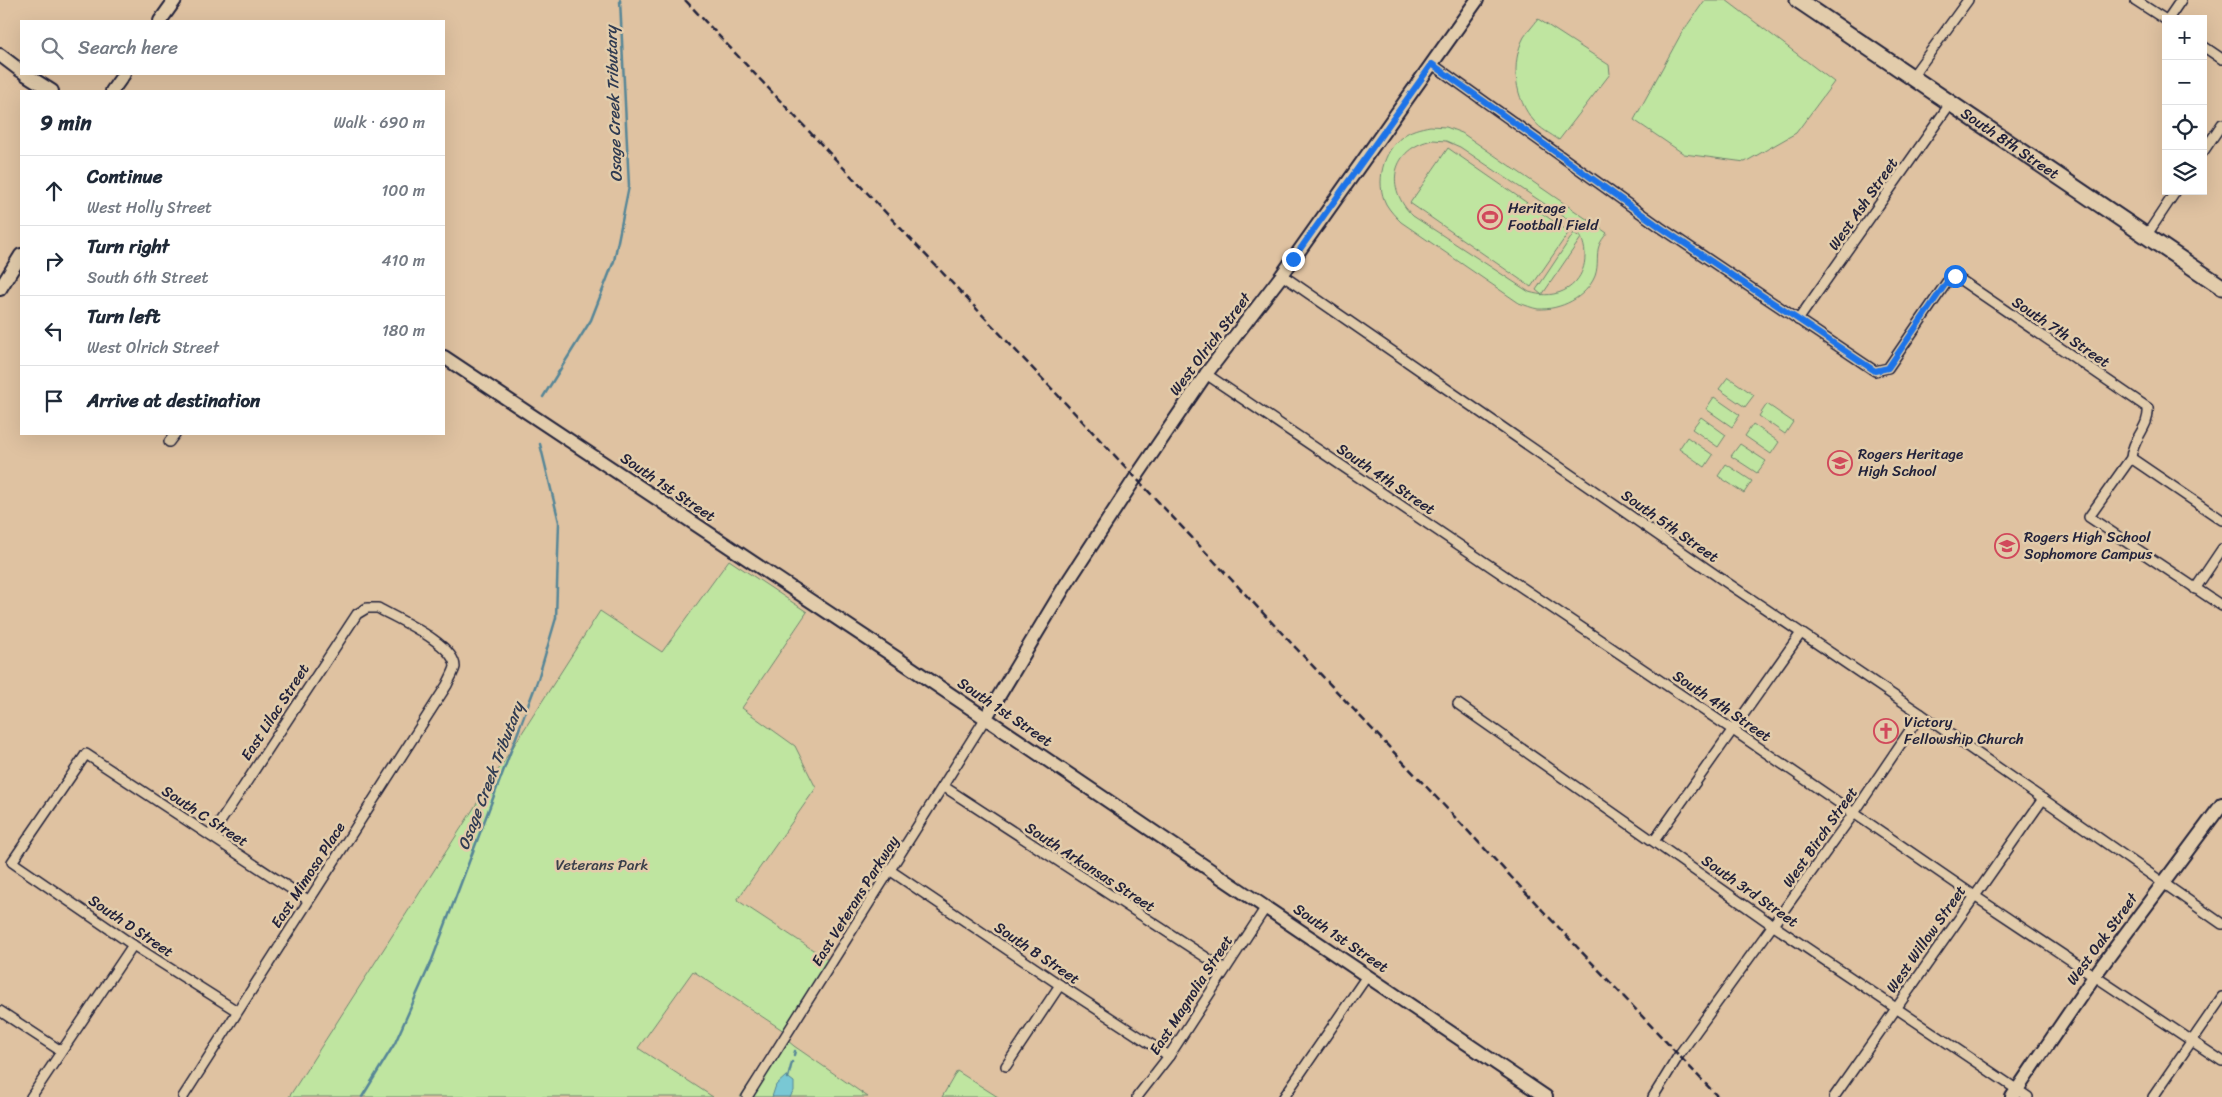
<!DOCTYPE html>
<meta charset="utf-8">
<style>
:root{--surface:#fff;--page:#f6f6f7;--text:#1f2937;--muted:#747a83;--line:#e0e1e3}
body{margin:0;font-family:Sriracha,sans-serif;background:var(--page);color:var(--text)}
.controls{position:absolute;right:15px;top:15px;display:grid;overflow:hidden;border-radius:0px;box-shadow:0 5px 20px #0002}
.controls button{width:45px;height:45px;display:grid;place-items:center;padding:0;border:0;border-bottom:1px solid var(--line);background:var(--surface);color:var(--text);font:25px sans-serif}
.stop{position:absolute;width:15px;height:15px;margin:-11px;border:4px solid #1a73e8;border-radius:50%;background:#fff}
.stop.end{background:#1a73e8;border-color:#fff;box-shadow:0 1px 5px #0008}
.list{margin:0;padding:0;list-style:none}
h2{display:flex;justify-content:space-between;align-items:center;height:65px;margin:0;padding:0 20px;font-size:21px}
h2 small{font-size:16px;font-weight:400;color:var(--muted)}
.list li{display:grid;grid-template-columns:32px 1fr auto;gap:15px;align-items:center;box-sizing:border-box;height:70px;padding:0 20px;border-top:1px solid var(--line)}
.list b{display:block;font-size:19px;white-space:nowrap}
.list p{margin:0;font-size:16px;white-space:nowrap;color:var(--muted)}
.list em{font-size:16px;font-style:normal;color:var(--muted)}
.icon{flex:none;width:28px;height:28px;fill:none;stroke:currentColor;stroke-width:2;stroke-linecap:round;stroke-linejoin:round}
.map{position:relative;flex:none;width:2222px;height:1097px;overflow:hidden}
.search{position:absolute;background:var(--surface);box-shadow:0 5px 20px #0002;left:20px;top:20px;width:425px;height:55px;display:flex;align-items:center;gap:12px;box-sizing:border-box;padding:0 18px;border-radius:0px;color:var(--muted);font-size:19px}
.panel{position:absolute;background:var(--surface);box-shadow:0 5px 20px #0002;left:20px;top:90px;width:425px;height:345px;border-radius:0px}
.map>svg:first-child{display:block}
</style>
<div class="map">
<svg width="2222" height="1097" viewBox="0 0 2222 1097">
<rect width="100%" height="100%" fill="#dfc2a1"/>
<filter id="ink" filterUnits="userSpaceOnUse"><feTurbulence type="fractalNoise" baseFrequency=".02" numOctaves="2"/><feDisplacementMap in="SourceGraphic" scale="10" xChannelSelector="R" yChannelSelector="G"/><feConvolveMatrix kernelMatrix="1 2 1 2 8 2 1 2 1" color-interpolation-filters="sRGB"/></filter>
<g filter="url(#ink)">
<!-- green -->
<g fill="#bfe5a0" stroke="#70846e" fill-rule="evenodd">
<polygon points="1705,0 1726,0 1834,82 1796,133 1745,162 1684,154 1634,120 1681,34"/>
<path d="M1538 19 1609 65 1610 74 1559 140C1551 134 1540 129 1534 121 1515 100 1510 63 1524 37 1528 31 1534 25 1538 19Z"/>
<path d="M1430 126 1446 127 1462 133 1607 233C1604 237 1600 242 1599 246 1596 254 1599 265 1595 276 1586 298 1560 310 1538 309 1532 308 1525 305 1519 303L1401 222C1396 217 1390 211 1386 204 1375 183 1383 151 1402 137 1410 130 1420 128 1430 126ZM1433 140 1446 141 1460 147 1570 221C1604 257 1576 307 1529 292L1413 216C1384 188 1391 148 1433 140Z"/>
<polygon points="1448,148 1569,232 1531,287 1410,203"/>
<polygon points="1574,233 1581,238 1542,295 1536,290"/>
<polygon points="1728,377 1754,395 1745,407 1719,389"/>
<polygon points="1714,397 1740,415 1732,427 1706,409"/>
<polygon points="1767,404 1793,422 1785,434 1759,416"/>
<polygon points="1701,417 1726,435 1718,447 1692,429"/>
<polygon points="1753,424 1779,442 1771,454 1745,436"/>
<polygon points="1687,437 1713,455 1705,467 1679,449"/>
<polygon points="1740,444 1766,461 1757,473 1731,456"/>
<polygon points="1726,464 1752,481 1744,493 1718,476"/>
<polygon points="729,560 807,612 742,708 795,746 816,788 737,900 833,963 787,1033 693,971 638,1048 713,1097 289,1097 600,611 662,652"/>
<polygon points="781,1035 794,1046 868,1097 740,1097"/>
<polygon points="957,1071 998,1097 942,1097"/>
</g>
<!-- water -->
<polygon fill="#79c8d4" stroke="#568697" points="786,1076 794,1082 794,1091 790,1097 772,1097 776,1085"/>
<g fill="none" stroke-linecap="round" stroke-linejoin="round">
<!-- stream -->
<g stroke="#568697" stroke-width="2.5">
<polyline points="543,397 591,320 614,261 629,186 620,0"/>
<polyline points="794,1055 795,1051"/>
<polyline points="788,1078 792,1062"/>
<polyline points="362,1097 395,1043 432,960 538,679 556,618 559,522 540,444"/>
</g>
<defs>
<g id="street">
<polyline points="2135,0 2166,20"/>
<polyline points="2168,19 2181,0"/>
<polyline points="2203,46 2222,59"/>
<path d="M1432 64 1660 227 1875 371 1888 368 1949 279 1955 276 2148 408C2150 427 2132 439 2131 458L2089 517 2222 606"/>
<polyline points="1912,77 1968,0"/>
<polyline points="2203,152 2222,124"/>
<polyline points="2146,236 2176,191"/>
<polyline points="1282,275 1723,580 1921,714 2222,924"/>
<polyline points="1798,320 1950,104"/>
<polyline points="1206,374 1733,730 1973,895 2222,1061"/>
<polyline points="169,442 175,434"/>
<polyline points="2131,458 2222,520"/>
<polyline points="2195,589 2222,549"/>
<polyline points="1458,704 1774,926 2028,1097"/>
<polyline points="943,786 1224,969"/>
<polyline points="1654,841 1801,633"/>
<polyline points="891,871 1060,985 1169,1056"/>
<polyline points="0,1011 61,1051"/>
<polyline points="237,1011 133,945 12,862 86,754 308,900"/>
<polyline points="1006,1066 1060,985"/>
<polyline points="31,1097 133,945"/>
<path d="M183 1097 447 685C449 680 454 672 455 667 455 644 397 619 378 608H367L357 614 211 836"/>
<polyline points="747,1097 985,719"/>
<polyline points="1137,1097 1169,1056 1266,907"/>
<polyline points="1284,1097 1367,976"/>
<polyline points="1653,1097 1679,1055 1854,813 1921,714"/>
<polyline points="1834,1097 2043,799"/>
<polyline points="2153,1097 2222,997"/>
</g>
<g id="secondary">
<polyline points="160,21 175,0"/>
<polyline points="0,55 21,71"/>
<polyline points="25,74 52,91"/>
<polyline points="112,91 124,74"/>
<polyline points="0,289 21,255"/>
<polyline points="444,357 901,661 1546,1097"/>
<polyline points="985,719 1065,586 1136,477 1206,374 1282,275 1477,0"/>
<polyline points="2012,1097 2095,975 2222,804"/>
</g>
<g id="primary">
<path id="s1" d="M1798 0 2222 287"/>
</g>
</defs>
<!-- street casing -->
<use href="#street" stroke="#22223b" stroke-width="12"/>
<!-- secondary casing -->
<use href="#secondary" stroke="#22223b" stroke-width="16"/>
<!-- primary casing -->
<use href="#primary" stroke="#22223b" stroke-width="19"/>
<!-- street -->
<use href="#street" stroke="#e2ccab" stroke-width="9"/>
<!-- secondary -->
<use href="#secondary" stroke="#e2ccab" stroke-width="12"/>
<!-- primary -->
<use href="#primary" stroke="#e2ccab" stroke-width="15"/>
<!-- rail -->
<path stroke="#22223b" stroke-width="2.5" stroke-dasharray="8 4" stroke-linecap="butt" d="M685 0C1030 365 1374 731 1718 1097"/>
</g>
</g>
<g fill="none" stroke-linecap="round" stroke-linejoin="round" filter="url(#ink)">
<!-- route -->
<polyline stroke="#1a73e8" stroke-width="6" points="1293,259 1432,64 1660,227 1875,371 1888,368 1949,279 1955,276"/>
</g>
<!-- icons -->
<defs>
<symbol id="stadium-ring" viewBox="-11 -11 22 22"><circle r="9.5" fill="#e2ccab" stroke="#d1495b" stroke-width="1.5"/><path d="M0-5a6.5 5 0 1 0 0 10a6.5 5 0 1 0 0-10ZM-3.5-1.8h7v3.6h-7Z" fill="#d1495b"/></symbol>
<symbol id="school-ring" viewBox="-11 -11 22 22"><circle r="9.5" fill="#e2ccab" stroke="#d1495b" stroke-width="1.5"/><path d="M0-5L7-2L0 1L-7-2ZM-4 1L0 2.5L4 1V4Q0 6-4 4Z" fill="#d1495b"/></symbol>
<symbol id="church-ring" viewBox="-11 -11 22 22"><circle r="9.5" fill="#e2ccab" stroke="#d1495b" stroke-width="1.5"/><path d="M-1.2-6h2.4v3.5h3.3v2.4h-3.3V6h-2.4V-.1h-3.3v-2.4h3.3Z" fill="#d1495b"/></symbol>
</defs>
<g fill-rule="evenodd">
<use href="#stadium-ring" x="1476" y="203" width="28" height="28"/>
<use href="#school-ring" x="1826" y="449" width="28" height="28"/>
<use href="#school-ring" x="1993" y="532" width="28" height="28"/>
<use href="#church-ring" x="1872" y="717" width="28" height="28"/>
</g>
<g text-anchor="middle" stroke-width="5" stroke-linejoin="round" paint-order="stroke">
<!-- street labels -->
<g font-size="15" fill="#22223b" stroke="#e2ccab">
<text dy="5" stroke="none"><textPath href="#s1" startOffset="256">South 8th Street</textPath></text>
<text transform="translate(1863 204) rotate(-55)" y="5">West Ash Street</text>
<text transform="translate(2061 332) rotate(34)" y="5">South 7th Street</text>
<text transform="translate(1210 344) rotate(-53)" y="5">West Olrich Street</text>
<text transform="translate(1386 479) rotate(34)" y="5">South 4th Street</text>
<text transform="translate(668 487) rotate(34)" y="5">South 1st Street</text>
<text transform="translate(1670 526) rotate(35)" y="5">South 5th Street</text>
<text transform="translate(1722 706) rotate(34)" y="5">South 4th Street</text>
<text transform="translate(275 712) rotate(-57)" y="5">East Lilac Street</text>
<text transform="translate(1005 712) rotate(34)" y="5">South 1st Street</text>
<text transform="translate(205 816) rotate(33)" y="5">South C Street</text>
<text transform="translate(1820 837) rotate(-55)" y="5">West Birch Street</text>
<text transform="translate(1090 867) rotate(33)" y="5">South Arkansas Street</text>
<text transform="translate(308 875) rotate(-57)" y="5">East Mimosa Place</text>
<text transform="translate(1750 891) rotate(35)" y="5">South 3rd Street</text>
<text transform="translate(855 901) rotate(-58)" y="5">East Veterans Parkway</text>
<text transform="translate(131 926) rotate(34)" y="5">South D Street</text>
<text transform="translate(1341 938) rotate(34)" y="5">South 1st Street</text>
<text transform="translate(1926 939) rotate(-55)" y="5">West Willow Street</text>
<text transform="translate(2102 939) rotate(-54)" y="5">West Oak Street</text>
<text transform="translate(1037 953) rotate(34)" y="5">South B Street</text>
<text transform="translate(1191 995) rotate(-57)" y="5">East Magnolia Street</text>
</g>
<!-- poi labels -->
<g font-size="15" fill="#22223b" stroke="#e2ccab" text-anchor="start">
<text x="1508" y="213">Heritage<tspan x="1508" dy="17">Football Field</tspan></text>
<text x="1858" y="459">Rogers Heritage<tspan x="1858" dy="17">High School</tspan></text>
<text x="2024" y="542">Rogers High School<tspan x="2024" dy="17">Sophomore Campus</tspan></text>
<text x="1904" y="727">Victory<tspan x="1904" dy="17">Fellowship Church</tspan></text>
</g>
<!-- park labels -->
<g font-size="15" fill="#3a3f4a" stroke="#e2ccab">
<text x="602" y="870">Veterans Park</text>
</g>
<!-- water labels -->
<g font-size="16" font-style="italic" fill="#2f3b52" stroke="#e2ccab">
<text transform="translate(613 104) rotate(-92)" y="6">Osage Creek Tributary</text>
<text transform="translate(490 776) rotate(-69)" y="6">Osage Creek Tributary</text>
</g>
</g>
</svg>
<div class="controls">
<button>+</button>
<button>−</button>
<button><svg class="icon" aria-label="locate" viewBox="0 0 24 24"><circle cx="12" cy="12" r="6"/><path d="M12 2v4M12 18v4M2 12h4M18 12h4"/></svg></button>
<button><svg class="icon" aria-label="layers" viewBox="0 0 24 24"><path d="M12 4l9 5-9 5-9-5zM3 14l9 5 9-5"/></svg></button>
</div>
<div class="stop" style="left:1955px;top:276px"></div>
<div class="stop end" style="left:1293px;top:259px"></div>
<div class="search"><svg class="icon" aria-label="search" viewBox="0 0 24 24"><circle cx="10" cy="10" r="6"/><path d="M15 15l6 6"/></svg>Search here</div>
<section class="panel">
<h2>9 min<small>Walk · 690 m</small></h2>
<ul class="list">
<li><svg class="icon" aria-label="ahead" viewBox="0 0 24 24"><path d="M12 20V5M6 11l6-6 6 6"/></svg><div><b>Continue</b><p>West Holly Street</p></div><em>100 m</em></li>
<li><svg class="icon" aria-label="right" viewBox="0 0 24 24"><path d="M7 20v-9h11M14 6l5 5-5 5"/></svg><div><b>Turn right</b><p>South 6th Street</p></div><em>410 m</em></li>
<li><svg class="icon" aria-label="left" viewBox="0 0 24 24"><path d="M17 20v-9H6M10 6l-5 5 5 5"/></svg><div><b>Turn left</b><p>West Olrich Street</p></div><em>180 m</em></li>
<li><svg class="icon" aria-label="arrive" viewBox="0 0 24 24"><path d="M6 21V4h12l-3 4 3 4H6"/></svg><div><b>Arrive at destination</b></div></li>
</ul>
</section>
</div>
